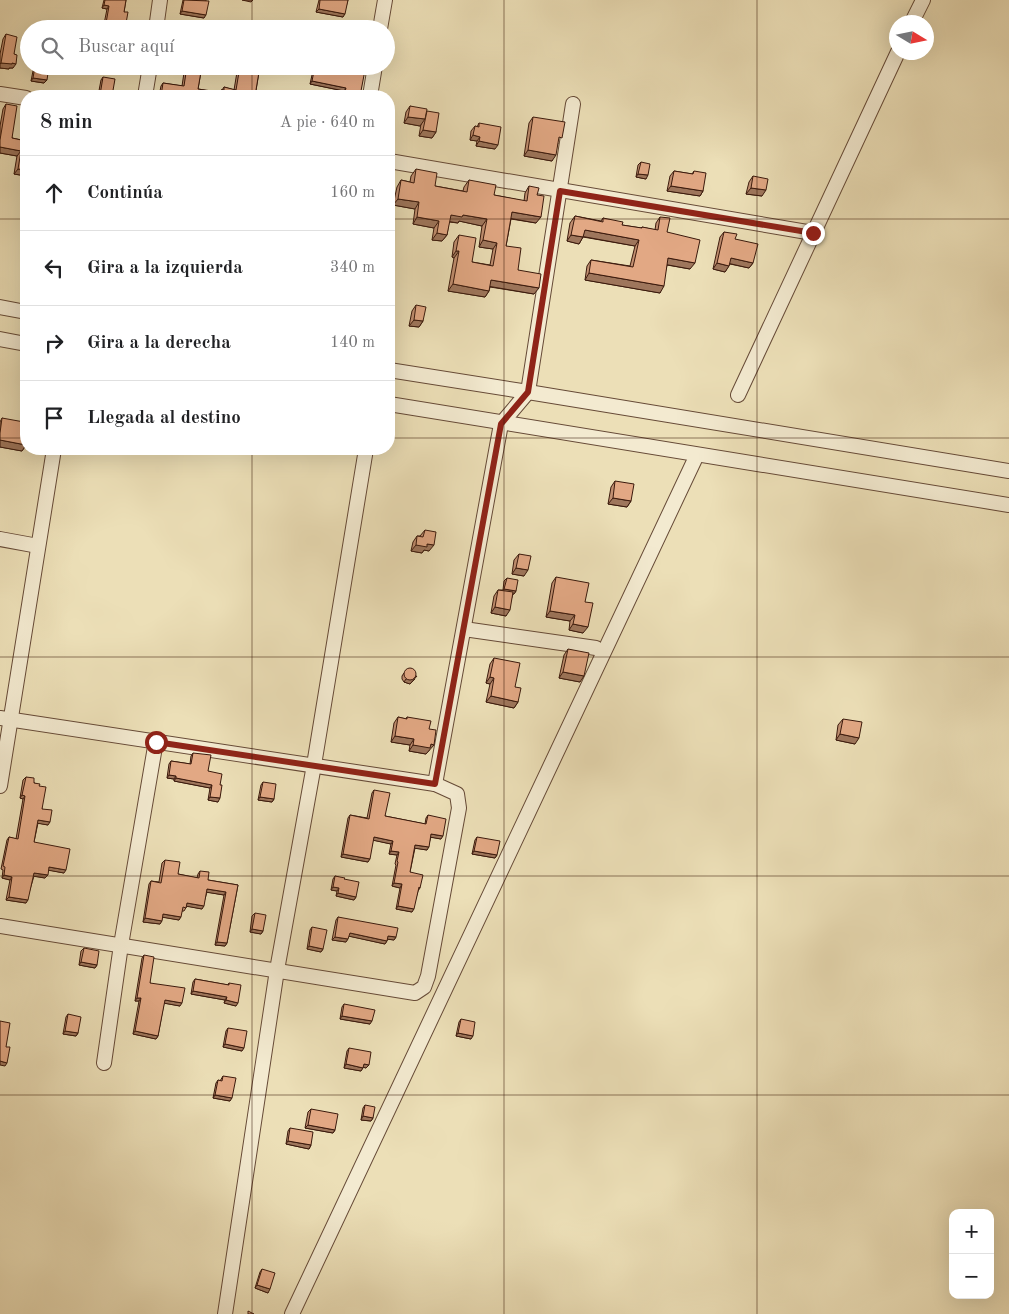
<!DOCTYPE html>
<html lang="es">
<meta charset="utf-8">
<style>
:root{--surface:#fff;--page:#f6f6f6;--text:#202124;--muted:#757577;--line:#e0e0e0}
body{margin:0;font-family:"Old Standard TT",serif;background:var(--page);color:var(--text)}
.controls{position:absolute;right:15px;bottom:15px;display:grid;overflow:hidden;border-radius:10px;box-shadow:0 5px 20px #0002}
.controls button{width:45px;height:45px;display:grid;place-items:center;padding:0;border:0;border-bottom:1px solid var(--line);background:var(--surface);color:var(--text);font:25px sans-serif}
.compass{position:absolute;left:889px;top:15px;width:45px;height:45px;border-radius:50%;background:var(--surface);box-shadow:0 5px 20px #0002;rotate:100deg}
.stop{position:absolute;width:15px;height:15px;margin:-11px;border:4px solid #8f2418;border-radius:50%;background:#fff}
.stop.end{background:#8f2418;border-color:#fff;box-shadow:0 1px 5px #0008}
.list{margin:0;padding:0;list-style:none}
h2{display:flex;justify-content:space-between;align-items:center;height:65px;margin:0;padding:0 20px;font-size:21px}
h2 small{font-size:16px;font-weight:400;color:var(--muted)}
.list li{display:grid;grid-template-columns:32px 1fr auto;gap:15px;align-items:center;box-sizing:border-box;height:75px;padding:0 20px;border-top:1px solid var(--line)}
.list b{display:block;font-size:19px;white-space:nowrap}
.list em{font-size:16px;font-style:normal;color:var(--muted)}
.icon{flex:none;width:28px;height:28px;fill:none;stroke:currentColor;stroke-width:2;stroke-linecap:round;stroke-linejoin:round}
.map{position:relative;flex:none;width:1009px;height:1314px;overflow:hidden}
.search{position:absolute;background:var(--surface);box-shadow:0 5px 20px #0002;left:20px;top:20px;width:375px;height:55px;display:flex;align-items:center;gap:12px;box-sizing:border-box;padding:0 18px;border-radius:28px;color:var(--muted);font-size:19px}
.panel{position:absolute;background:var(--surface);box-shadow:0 5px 20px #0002;left:20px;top:90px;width:375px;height:365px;border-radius:20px}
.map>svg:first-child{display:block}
</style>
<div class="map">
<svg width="1009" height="1314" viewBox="0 0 1009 1314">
<rect width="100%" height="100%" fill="#ecdfb7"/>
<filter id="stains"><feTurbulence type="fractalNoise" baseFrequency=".004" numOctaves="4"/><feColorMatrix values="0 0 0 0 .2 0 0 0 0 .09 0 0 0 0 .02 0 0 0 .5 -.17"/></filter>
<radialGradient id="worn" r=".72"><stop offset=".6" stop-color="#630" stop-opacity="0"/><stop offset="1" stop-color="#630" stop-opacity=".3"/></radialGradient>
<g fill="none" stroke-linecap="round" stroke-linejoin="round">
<defs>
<g id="street">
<polyline points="912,22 923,0"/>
<polyline points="156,29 160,0"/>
<polyline points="380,29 385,0"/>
<polyline points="0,94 26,98"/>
<polyline points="145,96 150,66"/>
<polyline points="370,96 375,66"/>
<polyline points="389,161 813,233"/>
<polyline points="0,307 26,312"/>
<polyline points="0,339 26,344"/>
<polyline points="389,370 528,392 1009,471"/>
<polyline points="738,395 898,52"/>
<polyline points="389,404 1009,505"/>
<polyline points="0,539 38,546"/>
<polyline points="464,629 596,648"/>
<polyline points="0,718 435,784 457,794 459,808 428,976 424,987 415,993 0,926"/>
<polyline points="435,784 501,424 528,392 573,104"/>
<polyline points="0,786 54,449"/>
<polyline points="104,1063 121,945 156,741"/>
<polyline points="225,1314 277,970 314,765 366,449"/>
<polyline points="292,1314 695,459"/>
</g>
</defs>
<!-- street casing -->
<use href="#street" stroke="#664a37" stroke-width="16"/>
<!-- street -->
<use href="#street" stroke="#f3ead0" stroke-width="14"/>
</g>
<!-- wall -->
<g fill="#c29072" stroke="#3a190c">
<polygon points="104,0 126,0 124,12 125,29 103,29 107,9 102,8"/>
<polygon points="183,0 206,0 204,18 180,14"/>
<polygon points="319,0 348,0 343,17 316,12"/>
<polygon points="6,34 14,54 13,68 9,68 9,69 0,68 0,54 3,39"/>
<polygon points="34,66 49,66 44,83 31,81"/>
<polygon points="185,66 202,66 198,89 219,92 221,90 222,90 224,87 234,90 238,66 260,66 255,96 159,96 161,86 163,83 182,86"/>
<polygon points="314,66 348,66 360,96 343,96 344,91 310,84"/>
<polygon points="103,77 112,96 98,96 101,80"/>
<polygon points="6,104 12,138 26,141 26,176 14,174 17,156 0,153 0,126 3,109"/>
<polygon points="410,106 426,112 436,132 432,138 419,136 421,124 420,126 404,123 406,112"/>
<polygon points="533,117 558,143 552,161 524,156 529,123"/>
<polygon points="479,123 495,149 476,146 477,141 470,140 471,131 475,126 477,127"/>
<polygon points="641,162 646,179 636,177 638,165"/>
<polygon points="416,169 435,186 463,191 464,187 469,180 494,195 524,201 525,193 529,186 537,195 536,223 511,219 506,246 518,270 534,294 490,287 489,291 485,297 448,291 454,258 452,257 454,242 459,235 472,262 490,265 493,249 479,247 482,226 459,221 458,223 449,222 447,235 442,241 432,240 434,228 413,224 415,209 393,205 397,187 401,180 410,182 411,176"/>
<polygon points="674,171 692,174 694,171 703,191 700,196 667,191 670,176"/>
<polygon points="753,176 762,196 746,194 749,182"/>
<polygon points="575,216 601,221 603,218 622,225 641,228 642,227 655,230 656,223 660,217 667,232 690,269 667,265 660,293 585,280 587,266 591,260 630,266 635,246 583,237 579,244 567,241 570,223"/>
<polygon points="724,232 735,239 753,263 749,268 730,264 725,272 713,269 720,237"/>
<polygon points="416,305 423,321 419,327 409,326 412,311"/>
<polygon points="2,418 23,427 26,445 22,451 0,447 0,422"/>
<polygon points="615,481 631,501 627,507 608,504 611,487"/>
<polygon points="425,530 429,551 424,550 422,553 411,551 413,542 417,536 420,536"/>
<polygon points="519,554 524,576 512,574 514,560"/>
<polygon points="556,577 585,602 583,633 569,630 570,621 546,617 552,583"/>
<polygon points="507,578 516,591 514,594 513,594 506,616 491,613 494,596 498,590 503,590 504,581"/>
<polygon points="568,649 580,682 559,678 564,655"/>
<polygon points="494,658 515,687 518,702 514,708 486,702 490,684 486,683 490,664"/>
<polygon points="404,673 415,679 410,684 404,682 402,679 402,676"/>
<polygon points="398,717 406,719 407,717 429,729 429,751 428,751 426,754 409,751 410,745 391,742 394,723"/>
<polygon points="843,719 855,744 836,740 838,725"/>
<polygon points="193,753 208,771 218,802 208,800 210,788 174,781 174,779 167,778 169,764 171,761 190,764 191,756"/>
<polygon points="26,777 39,786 42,809 48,825 38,823 34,842 64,873 49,870 45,878 34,876 26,903 6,900 10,880 2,878 3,870 1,869 7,840 9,837 16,839 23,799 20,798 23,780"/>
<polygon points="263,782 274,799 272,802 258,800 261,785"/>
<polygon points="374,790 385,816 425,824 426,818 428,815 441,839 431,837 427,850 415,848 410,872 420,888 418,891 412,912 396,909 400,888 392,886 396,865 395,864 397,855 389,854 391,844 373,840 368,862 341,857 348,818 350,815 367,818 372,793"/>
<polygon points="477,837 497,855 495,858 472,854 475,840"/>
<polygon points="165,860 178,874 197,878 198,874 200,871 208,880 238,885 227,943 225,946 215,945 224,895 207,892 202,909 187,906 184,911 182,911 179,920 163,917 160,924 143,922 149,884 151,881 159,882 162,863"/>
<polygon points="335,876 344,879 356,897 354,900 336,896 337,891 331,890 333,879"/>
<polygon points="255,913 263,931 261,934 250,932 252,916"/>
<polygon points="338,917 396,937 394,940 388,939 385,944 349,936 346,942 332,940 336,920"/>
<polygon points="312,927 323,949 321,952 307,949 310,930"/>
<polygon points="84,948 97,965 95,968 79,965 81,951"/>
<polygon points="144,955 150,983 180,1006 164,1003 158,1036 156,1039 133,1034 139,1001 135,1001 142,958"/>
<polygon points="195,979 228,985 229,983 236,1006 224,1003 225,1000 191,994 193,982"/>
<polygon points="344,1004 370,1024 340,1019 342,1007"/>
<polygon points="68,1014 78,1033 76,1036 63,1034 66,1017"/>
<polygon points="461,1019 471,1039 456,1036 459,1022"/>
<polygon points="228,1028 242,1051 223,1047 226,1031"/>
<polygon points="349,1048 369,1065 366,1068 363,1067 361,1071 344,1068 347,1051"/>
<polygon points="223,1076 230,1101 213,1098 216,1083 218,1080 220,1081"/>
<polygon points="365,1105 373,1118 371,1121 361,1120 363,1108"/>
<polygon points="311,1109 335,1130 333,1133 305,1128 308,1112"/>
<polygon points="290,1128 311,1145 309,1149 286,1144 288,1131"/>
<polygon points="262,1269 268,1293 255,1288 260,1272"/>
</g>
<!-- shaded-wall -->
<g fill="#9e765c" stroke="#3a190c">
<polygon points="242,0 253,0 251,2"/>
<polygon points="104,5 109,6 107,9 102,8"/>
<polygon points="319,9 345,14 343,17 316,12"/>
<polygon points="182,11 206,15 204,18 180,14"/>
<polygon points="1,63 12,63 16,64 13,68 9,68 9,69 0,68 0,64"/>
<polygon points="33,78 47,80 44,83 31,81"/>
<polygon points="312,81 346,88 344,91 310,84"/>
<polygon points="408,117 425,119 420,126 404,123"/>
<polygon points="423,130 436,132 432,138 419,136"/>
<polygon points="473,135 480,137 477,141 470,140"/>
<polygon points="479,141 498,145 495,149 476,146"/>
<polygon points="0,147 21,151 17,156 0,153"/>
<polygon points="528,150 556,155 552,161 524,156"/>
<polygon points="18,169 26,170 26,176 14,174"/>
<polygon points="638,174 648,175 646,179 636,177"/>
<polygon points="671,186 703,191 700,196 667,191"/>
<polygon points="751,188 766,190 762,196 746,194"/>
<polygon points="398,199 419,202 415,209 393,205"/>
<polygon points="512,212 541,217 536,223 508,218"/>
<polygon points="451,215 463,215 487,219 482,226 459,221 458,223 446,221"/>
<polygon points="417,217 439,221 434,228 413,224"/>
<polygon points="585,230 639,240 635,246 580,236"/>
<polygon points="437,233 447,235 442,241 432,240"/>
<polygon points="571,235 583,237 579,244 567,241"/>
<polygon points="483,240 497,243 493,249 479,247"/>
<polygon points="456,251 459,251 454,258 452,257"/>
<polygon points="668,258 695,263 690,269 663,264"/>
<polygon points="731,258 753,263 749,268 727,263"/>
<polygon points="717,263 729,266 725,272 713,269"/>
<polygon points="589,273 664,286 660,293 585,280"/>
<polygon points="491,280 539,288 534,294 487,286"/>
<polygon points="453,284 489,291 485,297 448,291"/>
<polygon points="414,320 423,321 419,327 409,326"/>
<polygon points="0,440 26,445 22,451 0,447"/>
<polygon points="613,498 631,501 627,507 608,504"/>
<polygon points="427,544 434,545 429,551 424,550 422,553 411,551 416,545"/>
<polygon points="516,568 528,570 524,576 512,574"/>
<polygon points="504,589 516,591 514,594 502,592"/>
<polygon points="495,607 510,610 506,616 491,613"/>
<polygon points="550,611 575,615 570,621 546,617"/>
<polygon points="573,624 588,627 583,633 569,630"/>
<polygon points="563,672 584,676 580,682 559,678"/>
<polygon points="417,676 410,684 404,682 406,679"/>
<polygon points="490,677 494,678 490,684 486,683"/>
<polygon points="491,696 518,702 514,708 486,702"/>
<polygon points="840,734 859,738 855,744 836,740"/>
<polygon points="395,736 414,739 410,745 391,742"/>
<polygon points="431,744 434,745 426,754 409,751 413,745"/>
<polygon points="169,775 176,776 174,779 167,778"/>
<polygon points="176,778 212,785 210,788 174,781"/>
<polygon points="22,795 25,796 23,799 20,798"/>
<polygon points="210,797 220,798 218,802 208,800"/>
<polygon points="260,797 274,799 272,802 258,800"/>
<polygon points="38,820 50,822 48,825 36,823"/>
<polygon points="431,834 443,836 441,839 429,837"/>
<polygon points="374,837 393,841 391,844 372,840"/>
<polygon points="415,845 429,847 427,850 413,848"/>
<polygon points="391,851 399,852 397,855 389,854"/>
<polygon points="474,851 497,855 495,858 472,854"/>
<polygon points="343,854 370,859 368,862 341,857"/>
<polygon points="49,867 66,870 64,873 47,870"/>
<polygon points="34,873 48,875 45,878 32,876"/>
<polygon points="4,875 12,877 10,880 2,878"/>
<polygon points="394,883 402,884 400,888 392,886"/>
<polygon points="333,887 339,888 337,891 331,890"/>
<polygon points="207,889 226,892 224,895 205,892"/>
<polygon points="338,893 356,897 354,900 336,896"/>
<polygon points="9,897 28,900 26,903 6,900"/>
<polygon points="187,903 204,906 202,909 185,906"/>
<polygon points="398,906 414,909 412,912 396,909"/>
<polygon points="163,914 181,917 179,920 161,917"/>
<polygon points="145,918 162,921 160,924 143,922"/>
<polygon points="252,929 263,931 261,934 250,932"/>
<polygon points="350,933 387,941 385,944 348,936"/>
<polygon points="388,936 396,937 394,940 386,939"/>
<polygon points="335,937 348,939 346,942 332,940"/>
<polygon points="217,942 227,943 225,946 215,945"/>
<polygon points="309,946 323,949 321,952 307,949"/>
<polygon points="81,962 97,965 95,968 79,965"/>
<polygon points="193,991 227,997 225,1000 191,994"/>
<polygon points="137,998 141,998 139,1001 135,1001"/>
<polygon points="165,1000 182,1003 180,1006 163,1003"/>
<polygon points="226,1000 238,1003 236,1006 224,1003"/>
<polygon points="342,1016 372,1021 370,1024 340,1019"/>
<polygon points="65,1031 78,1033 76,1036 63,1034"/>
<polygon points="135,1031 158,1036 156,1039 133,1034"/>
<polygon points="458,1033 473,1036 471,1039 456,1036"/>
<polygon points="225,1044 244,1048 242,1051 223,1047"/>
<polygon points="0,1061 7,1063 5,1066 0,1065"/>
<polygon points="346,1064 363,1068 361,1071 344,1068"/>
<polygon points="364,1064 369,1065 366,1068 362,1067"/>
<polygon points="215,1095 232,1098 230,1101 213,1098"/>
<polygon points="363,1116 373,1118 371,1121 361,1120"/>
<polygon points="308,1125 335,1130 333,1133 305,1128"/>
<polygon points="288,1141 311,1145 309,1149 286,1144"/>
<polygon points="257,1285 270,1289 268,1293 255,1288"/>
</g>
<!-- building -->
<g fill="#e2a884" stroke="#3a190c">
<polygon points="105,0 126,0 124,12 128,12 125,29 105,29 109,6 104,5"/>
<polygon points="184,0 209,1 206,15 182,11"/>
<polygon points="320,0 348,0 345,14 319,9"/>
<polygon points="6,34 17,37 14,54 17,55 16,64 12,63 12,64 1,63"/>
<polygon points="35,66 49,66 47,80 33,78"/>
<polygon points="187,66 202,66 198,89 220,93 221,90 224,90 224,87 236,90 240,66 260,66 255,96 161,96 163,83 184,86"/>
<polygon points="315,66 348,66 348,67 365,70 360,96 353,96 344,95 346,88 312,81"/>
<polygon points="103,77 115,79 112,96 100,95"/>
<polygon points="6,104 17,106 12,138 26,141 26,170 18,169 21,151 0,147 0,140"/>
<polygon points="410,106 427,109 425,119 408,117"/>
<polygon points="427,111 439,113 436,132 423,130"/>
<polygon points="533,117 565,122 562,138 559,137 556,155 528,150"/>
<polygon points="479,123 501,127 498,145 479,141 480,137 473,135 475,126 479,127"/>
<polygon points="641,162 650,164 648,175 638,174"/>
<polygon points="416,169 437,173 435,186 467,192 469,180 496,185 494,195 527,201 529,186 539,188 537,195 544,196 541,217 512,212 506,246 521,248 518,270 541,274 539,288 491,280 489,291 453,284 459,251 456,251 459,235 476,238 472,262 493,266 497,243 483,240 487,219 463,215 462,217 451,215 447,235 437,233 439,221 417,217 419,202 398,199 401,180 414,183"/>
<polygon points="674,171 693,174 694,171 706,173 703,191 671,186"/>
<polygon points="753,176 768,179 766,190 751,188"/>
<polygon points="575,216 603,222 603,218 623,222 622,225 642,228 642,227 658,230 660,217 670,218 667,232 700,240 695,263 668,258 664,286 589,273 591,260 633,267 639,240 585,230 583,237 571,235"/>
<polygon points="724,232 737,234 735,239 758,244 753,263 731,258 729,266 717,263"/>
<polygon points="416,305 426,307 423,321 414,320"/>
<polygon points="2,418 24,422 23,427 26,427 26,445 0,440 0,433"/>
<polygon points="615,481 634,484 631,501 613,498"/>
<polygon points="425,530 436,532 434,545 427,544 427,547 416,545 417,536 423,537"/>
<polygon points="519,554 531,556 528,570 516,568"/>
<polygon points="556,577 589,583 585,602 593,603 588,627 573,624 575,615 550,611"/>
<polygon points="507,578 518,580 516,591 504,589"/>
<polygon points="498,590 513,592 510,610 495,607"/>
<polygon points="568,649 589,653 584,676 563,672"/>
<polygon points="494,658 520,663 515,687 521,688 518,702 491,696 494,678 490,677"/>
<circle cx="410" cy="674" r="6"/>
<polygon points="398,717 407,719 407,717 431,721 429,729 436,730 434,745 431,744 430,748 413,745 414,739 395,736"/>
<polygon points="843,719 862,722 859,738 840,734"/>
<polygon points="193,753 211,755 208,771 222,774 220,785 222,785 220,798 210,797 212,785 176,778 176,776 169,775 171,761 191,764"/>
<polygon points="26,777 34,778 34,783 40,784 39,786 46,787 42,809 52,810 50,822 38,820 34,842 70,849 66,870 49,867 48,875 34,873 28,900 9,897 12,877 4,875 5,867 3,866 9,837 18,839 25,796 22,795"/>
<polygon points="263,782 276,784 274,799 260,797"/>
<polygon points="374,790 390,793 385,816 426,824 428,815 446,819 443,836 431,834 429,847 415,845 410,872 423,875 420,888 419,887 414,909 398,906 402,884 394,883 398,862 397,861 399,852 391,851 393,841 374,837 370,859 343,854 350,815 369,819"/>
<polygon points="477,837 500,841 497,855 474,851"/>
<polygon points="165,860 180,862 178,874 199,878 200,871 209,872 208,880 238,885 227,943 217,942 226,892 207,889 204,906 187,903 186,908 183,907 181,917 163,914 162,921 145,918 151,881 161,883"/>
<polygon points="335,876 345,878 344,879 359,882 356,897 338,893 339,888 333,887"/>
<polygon points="255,913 266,915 263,931 252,929"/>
<polygon points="338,917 398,928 396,937 388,936 387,941 350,933 348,939 335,937"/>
<polygon points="312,927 327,930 323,949 309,946"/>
<polygon points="84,948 99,951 97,965 81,962"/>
<polygon points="144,955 154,957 150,983 185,988 182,1003 165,1000 158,1036 135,1031 141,998 137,998"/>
<polygon points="195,979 229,985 229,983 241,985 238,1003 226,1000 227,997 193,991"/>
<polygon points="344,1004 375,1010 372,1021 342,1016"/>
<polygon points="68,1014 81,1017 78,1033 65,1031"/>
<polygon points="461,1019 475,1022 473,1036 458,1033"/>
<polygon points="0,1021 10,1023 6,1047 10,1047 7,1063 0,1061"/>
<polygon points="228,1028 247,1031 244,1048 225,1044"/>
<polygon points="349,1048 371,1052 369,1065 364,1064 363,1068 346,1064"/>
<polygon points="223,1076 236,1078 232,1098 215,1095 218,1080 222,1081"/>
<polygon points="365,1105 375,1107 373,1118 363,1116"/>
<polygon points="311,1109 338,1114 335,1130 308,1125"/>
<polygon points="290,1128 313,1132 311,1145 288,1141"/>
<polygon points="262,1269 275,1273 270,1289 257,1285"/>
<polygon points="248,1311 254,1314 248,1314"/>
</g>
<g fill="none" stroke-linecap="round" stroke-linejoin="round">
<!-- route -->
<polyline stroke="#8f2418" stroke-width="6" points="156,742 435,784 501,424 528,392 560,191 813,233"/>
</g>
<!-- grid -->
<path fill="none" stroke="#3a190c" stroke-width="1" stroke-opacity="0.55" d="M252 0V29M504 0V1314M757 0V1314M252 66V96M0 219H26M389 219H1009M0 438H26M389 438H1009M252 449V1314M0 657H1009M0 876H1009M0 1095H1009"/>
<rect width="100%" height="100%" filter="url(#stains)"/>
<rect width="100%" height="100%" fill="url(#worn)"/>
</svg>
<div class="controls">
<button>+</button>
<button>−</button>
</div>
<svg class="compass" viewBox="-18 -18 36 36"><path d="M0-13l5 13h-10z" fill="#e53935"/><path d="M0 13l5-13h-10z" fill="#757577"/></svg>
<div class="stop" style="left:156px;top:742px"></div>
<div class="stop end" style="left:813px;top:233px"></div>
<div class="search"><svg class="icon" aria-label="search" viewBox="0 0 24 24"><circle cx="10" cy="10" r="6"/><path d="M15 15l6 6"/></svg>Buscar aquí</div>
<section class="panel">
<h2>8 min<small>A pie · 640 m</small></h2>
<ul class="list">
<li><svg class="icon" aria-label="ahead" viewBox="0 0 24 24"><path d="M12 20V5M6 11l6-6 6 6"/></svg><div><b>Continúa</b></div><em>160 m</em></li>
<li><svg class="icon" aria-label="left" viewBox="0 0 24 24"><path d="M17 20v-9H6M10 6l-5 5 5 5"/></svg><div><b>Gira a la izquierda</b></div><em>340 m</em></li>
<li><svg class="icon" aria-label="right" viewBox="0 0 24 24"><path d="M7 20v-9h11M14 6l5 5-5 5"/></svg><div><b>Gira a la derecha</b></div><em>140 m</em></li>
<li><svg class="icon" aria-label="arrive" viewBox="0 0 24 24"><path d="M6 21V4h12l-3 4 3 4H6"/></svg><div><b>Llegada al destino</b></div></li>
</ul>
</section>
</div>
